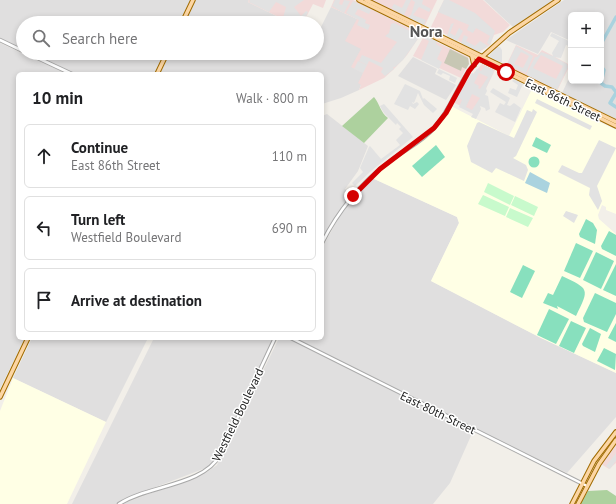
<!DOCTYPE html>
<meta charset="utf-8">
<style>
:root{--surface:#fff;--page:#f6f6f6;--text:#202124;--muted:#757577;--line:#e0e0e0}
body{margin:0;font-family:"PT Sans",sans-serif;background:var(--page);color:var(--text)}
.controls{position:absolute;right:12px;top:12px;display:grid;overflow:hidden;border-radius:6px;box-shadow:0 2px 6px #0003}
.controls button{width:36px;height:36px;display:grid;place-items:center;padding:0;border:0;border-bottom:1px solid var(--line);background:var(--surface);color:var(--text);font:20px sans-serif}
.stop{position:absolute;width:12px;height:12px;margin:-9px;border:3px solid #d40000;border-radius:50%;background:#fff}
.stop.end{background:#d40000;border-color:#fff;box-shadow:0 1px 4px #0008}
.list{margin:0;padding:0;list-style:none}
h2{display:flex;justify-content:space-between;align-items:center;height:52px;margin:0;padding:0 16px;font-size:17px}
h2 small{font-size:13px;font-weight:400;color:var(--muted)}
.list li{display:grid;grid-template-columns:26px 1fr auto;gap:12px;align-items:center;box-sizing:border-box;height:64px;margin:0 8px 8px;padding:0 8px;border:1px solid var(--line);border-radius:6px}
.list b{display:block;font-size:15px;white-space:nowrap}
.list p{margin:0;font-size:13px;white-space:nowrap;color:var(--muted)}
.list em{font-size:13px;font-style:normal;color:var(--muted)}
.icon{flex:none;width:22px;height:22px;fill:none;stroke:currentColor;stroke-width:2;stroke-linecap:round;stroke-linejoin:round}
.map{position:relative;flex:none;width:616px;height:504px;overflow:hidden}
.search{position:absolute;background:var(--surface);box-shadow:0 2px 6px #0003;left:16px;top:16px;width:308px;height:44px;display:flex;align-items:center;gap:10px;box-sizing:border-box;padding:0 14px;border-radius:22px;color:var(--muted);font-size:15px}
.panel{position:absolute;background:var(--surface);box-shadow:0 2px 6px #0003;left:16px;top:72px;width:308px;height:268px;border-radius:6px}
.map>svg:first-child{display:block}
</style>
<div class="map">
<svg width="616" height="504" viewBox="0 0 616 504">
<rect width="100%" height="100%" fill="#f2efe9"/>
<!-- residential -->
<g fill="#e0dfdf">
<polygon points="0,0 191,0 180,23 23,23 23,49 0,38"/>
<polygon points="195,0 249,0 248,2 291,23 184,23"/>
<polygon points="484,0 555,0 513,27"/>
<polygon points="564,0 616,0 616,119 562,93 571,74 571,81 601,81 601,15 571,15 571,41 551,32 538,54 506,40"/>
<polygon points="331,7 357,19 361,48 363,73 361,85 359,90 341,98 322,104 322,74 160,74 170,53 317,53 317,35"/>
<polygon points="0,43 67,74 18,74 18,338 25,338 0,389"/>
<polygon points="32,53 165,53 155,74 76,74"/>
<polygon points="413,57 437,69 435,74 456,85 446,100 398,76"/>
<polygon points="327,114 368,146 358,171 345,189 352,195 330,225 322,240 322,116"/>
<polygon points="372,178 457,217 459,223 431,281 541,338 616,373 616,417 567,473 474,429 450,483 433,504 122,504 207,472 217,465 279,338 322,338 322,248 342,212"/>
<polygon points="32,338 148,338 106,422 13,378"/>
<polygon points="154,338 273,338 222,447 211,466 127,498 118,504 72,504"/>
</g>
<!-- commercial -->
<g fill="#f2dad9">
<polygon points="249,0 326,0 323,8 313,4 303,23 291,23 248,2"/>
<polygon points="334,0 353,0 421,34 407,55 394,69 384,78 359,90 361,85 358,83 363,73 351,67 361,49 345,41 357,19 331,7"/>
<polygon points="370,0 437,0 425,25"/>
<polygon points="444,0 483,0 510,25 503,32 494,35 490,45 479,52 440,31 438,33 430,29"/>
<polygon points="424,36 468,57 469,62 461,78 413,56"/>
<polygon points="516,45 538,55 542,50 570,65 557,91 506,66"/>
<polygon points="482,64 495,70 474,113 453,102 465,83"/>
<polygon points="616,444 616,463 609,469 601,464"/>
</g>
<!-- education -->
<g fill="#ffffe5">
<polygon points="532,89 616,130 616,214 606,210 606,207 602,205 598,215 599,219 616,234 616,373 541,338 431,281 459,223 457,217 372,178 436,129 451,106 509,136"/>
<polygon points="13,378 106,422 67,504 0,504 0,411"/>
</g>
<!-- construction -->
<polygon fill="#c7c7b4" points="450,49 468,58 469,64 466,69 462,67 461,71 444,63"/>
<!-- forest -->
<g fill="#add19e">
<path d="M374 97C380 104 380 112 388 118L364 143 342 126Z"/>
<polygon points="607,490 616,496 616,504 580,504 588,491"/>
</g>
<!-- park -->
<g fill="#c8facc">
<polygon points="488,183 514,196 510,205 484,192"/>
<polygon points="483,195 509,207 505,216 478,204"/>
<polygon points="515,196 538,207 534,216 511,205"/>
<polygon points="510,208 533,218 528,227 506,217"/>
</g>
<!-- pitch -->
<g fill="#88e0be">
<polygon points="536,137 551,145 547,153 532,146"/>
<polygon points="436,145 445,157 422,177 412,166"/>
<circle cx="534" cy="162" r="5.5"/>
<polygon points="586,219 593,223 597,230 595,244 580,237 579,234"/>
<polygon points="609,231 616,235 616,256 602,249 601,246"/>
<polygon points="576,243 593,251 580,278 564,271"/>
<polygon points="596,252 614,261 601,289 583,280"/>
<polygon points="616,264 616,296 603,290"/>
<polygon points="523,265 535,271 522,298 510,292"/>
<path d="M562 276C589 289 590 288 576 316L557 306 558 309 543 303 548 293 553 295Z"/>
<polygon points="595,293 616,303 616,314 607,332 584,322 583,318"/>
<polygon points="549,309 569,319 556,344 537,335"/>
<polygon points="571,321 586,328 574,353 559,346"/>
<polygon points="616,323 616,342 608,338"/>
<polygon points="590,328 601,334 595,352 583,346 582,344"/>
<polygon points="604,348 616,354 615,370 597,361"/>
</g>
<!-- parking -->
<g fill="#e2e2e2" fill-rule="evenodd">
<polygon points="250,0 304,0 294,7 301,16 306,11 308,12 303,23 293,23 283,18 286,7 276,2 269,12 249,2"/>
<polygon points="335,0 340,0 339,4 342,5 344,0 350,1 344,13 332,6"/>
<polygon points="406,0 411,0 404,15 393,9 392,7 394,4 402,8"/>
<polygon points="412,0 423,0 422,4 431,9 429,12 419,7 413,15 426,20 424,25 409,18 409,16 411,15 415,2"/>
<polygon points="444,0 449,0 475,13 495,31 490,45 487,43 490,36 476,28 473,33 467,30 469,25 438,12"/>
<polygon points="353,1 371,10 369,14 358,9 355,14 366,20 365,23 370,25 368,30 357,25 359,20 346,13"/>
<polygon points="394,23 420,36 403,60 395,67 393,67 394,69 385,76 381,72 383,68 369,61 367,65 359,61 362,55 381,63 397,42 385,36 389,33 391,24"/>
<polygon points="454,23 450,33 455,36 459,28 463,31 457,41 447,36 451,24"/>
<path d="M552 33 571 42V47L566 45 561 58 554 57 567 64 568 67 557 90 527 75V73L535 57H537L541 52 553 56 552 53 559 41 550 36ZM541 55 563 66 556 79 533 68Z"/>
<polygon points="464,35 468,37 466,41 475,46 480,41 488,46 478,52 461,43"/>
<polygon points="425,36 437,41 436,44 442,48 437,59 442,62 439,69 421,60 429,41 423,38"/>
<path d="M516 46 533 56 526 73 507 65ZM521 52 529 56 523 68 514 64Z"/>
<polygon points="497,47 500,47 502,50 502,62 498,62 489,56"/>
<polygon points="358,61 367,65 363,73 354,69"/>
<path d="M485 66 494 71 486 88 487 91 485 95 488 96 490 109 486 111 485 108 480 106 481 109 476 119 471 117 473 114 459 107 462 100 457 97 472 73 474 74 477 69 481 71ZM479 73 488 77 480 89 478 88 479 86 474 83ZM472 94 480 98 472 110 466 107Z"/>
<polygon points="439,69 457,78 455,83 449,80 450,76 443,73 441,75 437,73"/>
<polygon points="514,79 523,84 517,97 508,93 510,88 516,90 518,85 512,81"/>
<polygon points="405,84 420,91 423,99 424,98 437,109 433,113 424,105 418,93 414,103 412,102 413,104 417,102 419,104 415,109 410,106 408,110 394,104"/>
<polygon points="493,88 510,98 507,105 510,106 514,103 521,108 515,122 495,112 500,103 504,105 506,102 490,92"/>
<polygon points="537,99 592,126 590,130 559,115 535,103"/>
<polygon points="384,104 413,137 371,171 355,186 352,183 363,172 360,168 369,147 370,146 381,159 400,145 396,140 403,133 399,129 401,127 397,123 396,125 384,113 380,106"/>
<polygon points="533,109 537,112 516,156 513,158 526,165 528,170 524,181 496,168 492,173 471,162 467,146 477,123 479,122 514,138 527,110 532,112"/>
<polygon points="599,140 616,148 597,186 602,201 598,210 589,195 590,188 558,172 562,165 579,173 582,173"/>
<polygon points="566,211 578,215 574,223 563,216"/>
<polygon points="616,453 616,461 610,469 606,466"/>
</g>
<!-- water -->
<polygon fill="#aad3df" points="530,172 550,183 547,193 525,183"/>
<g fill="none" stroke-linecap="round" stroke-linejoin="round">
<!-- river -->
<g stroke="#aad3df" stroke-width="3.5">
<polyline points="601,44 616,17"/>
<polyline points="601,66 604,70 601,83 605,86 612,87 616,92"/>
<polyline points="616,93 610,103 616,107"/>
</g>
<defs>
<g id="minor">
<polyline points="0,40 23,51"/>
<polyline points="27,53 72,74"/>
<path d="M322 243C338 211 361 183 390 161 404 150 422 142 434 128 453 108 459 78 479 59"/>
<polyline points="291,338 587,486"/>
<path d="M119 504C148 485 203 486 220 455L275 338"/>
</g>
<g id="major">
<polyline points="359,0 616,126"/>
<polyline points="366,0 616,122"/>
<polyline points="182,23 193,0"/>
<polyline points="472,56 474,65"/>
<polyline points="482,57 509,33 558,0"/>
<polyline points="157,74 167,53"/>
<polyline points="0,397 28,338"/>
<polyline points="572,504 594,461 616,432"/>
<polyline points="578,504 599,464 616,440"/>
</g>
</defs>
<!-- minor casing -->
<use href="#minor" stroke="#a9a9a9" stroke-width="4.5"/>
<!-- major casing -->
<use href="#major" stroke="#a06b00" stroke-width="5.5"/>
<!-- minor -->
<use href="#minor" stroke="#fff" stroke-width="2.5"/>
<!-- major -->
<use href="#major" stroke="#fcd6a4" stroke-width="3.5"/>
</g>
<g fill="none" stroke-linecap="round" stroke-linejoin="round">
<!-- route -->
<polyline stroke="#d40000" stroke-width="5" points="353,196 380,169 434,128 446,113 469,71 479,59 506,72"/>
</g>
<g text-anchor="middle" stroke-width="3" stroke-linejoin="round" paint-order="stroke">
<!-- street labels -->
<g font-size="12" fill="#222" stroke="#fff">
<text transform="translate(563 100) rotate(26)" y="4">East 86th Street</text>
<text transform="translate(438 413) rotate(26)" y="4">East 80th Street</text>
<text transform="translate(238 415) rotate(-64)" y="4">Westfield Boulevard</text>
</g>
<!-- district labels -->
<g font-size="16" font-weight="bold" fill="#555" stroke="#fff">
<text x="426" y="37">Nora</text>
</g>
</g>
</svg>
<div class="controls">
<button>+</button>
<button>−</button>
</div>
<div class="stop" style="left:506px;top:72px"></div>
<div class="stop end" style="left:353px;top:196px"></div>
<div class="search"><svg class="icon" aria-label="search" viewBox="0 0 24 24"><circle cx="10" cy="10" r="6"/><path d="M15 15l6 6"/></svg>Search here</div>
<section class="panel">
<h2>10 min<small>Walk · 800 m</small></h2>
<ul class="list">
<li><svg class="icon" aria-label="ahead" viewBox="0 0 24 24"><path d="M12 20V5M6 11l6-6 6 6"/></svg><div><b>Continue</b><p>East 86th Street</p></div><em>110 m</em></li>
<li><svg class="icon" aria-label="left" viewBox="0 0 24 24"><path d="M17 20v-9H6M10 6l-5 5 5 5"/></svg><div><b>Turn left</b><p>Westfield Boulevard</p></div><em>690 m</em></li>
<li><svg class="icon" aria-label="arrive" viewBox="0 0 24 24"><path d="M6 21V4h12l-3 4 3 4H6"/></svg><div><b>Arrive at destination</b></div></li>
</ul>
</section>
</div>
